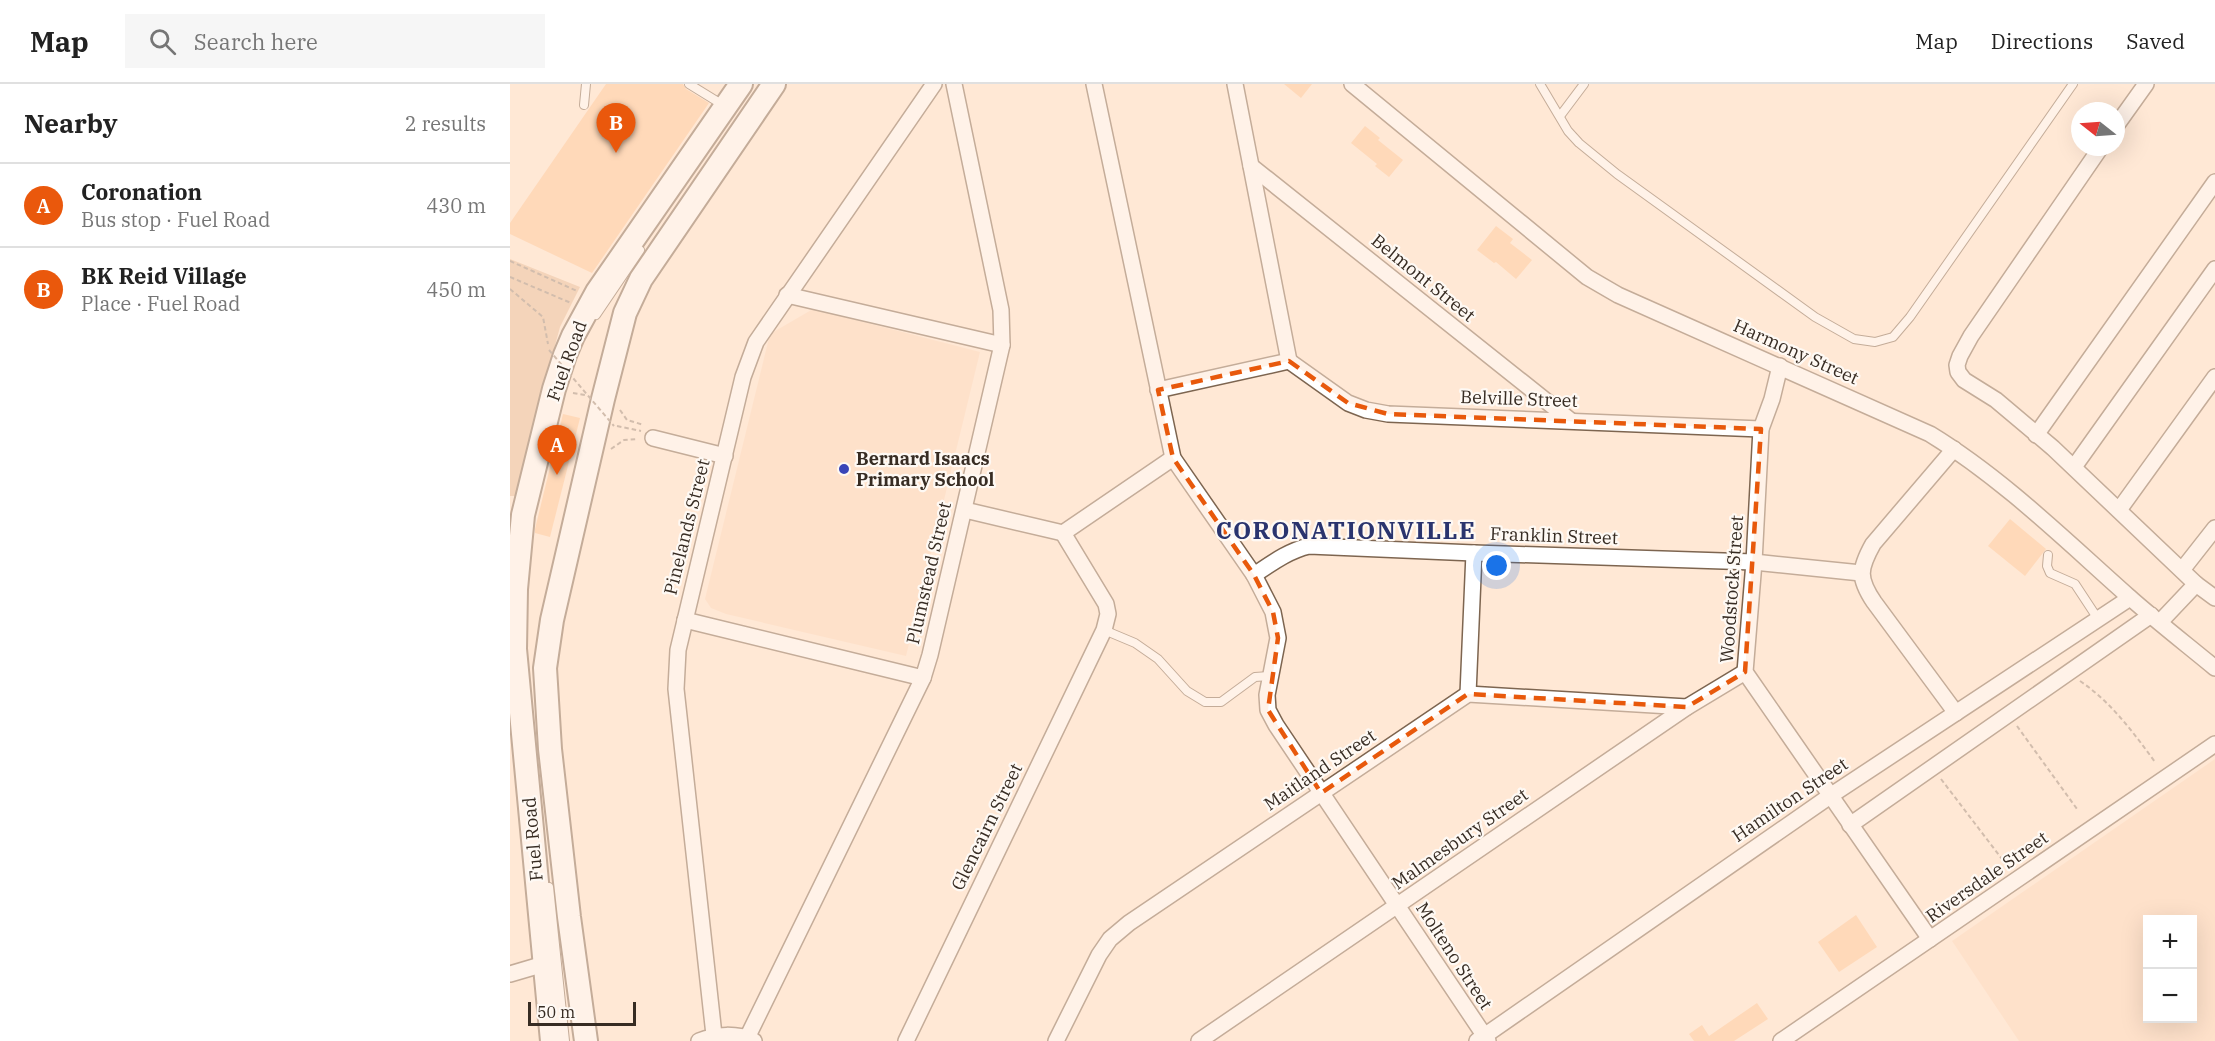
<!DOCTYPE html>
<meta charset="utf-8">
<style>
:root{--surface:#fff;--page:#f6f6f6;--text:#222;--muted:#767676;--line:#e0e0e0;--accent:#ea580c}
body{margin:0;font-family:"IBM Plex Serif",serif;background:var(--page);color:var(--text)}
.controls{position:absolute;right:18px;bottom:18px;display:grid;overflow:hidden;border-radius:0px;box-shadow:0 6px 24px #0002}
.controls button{width:54px;height:54px;display:grid;place-items:center;padding:0;border:0;border-bottom:2px solid var(--line);background:var(--surface);color:var(--text);font:30px sans-serif}
.compass{position:absolute;left:1561px;top:18px;width:54px;height:54px;border-radius:50%;background:var(--surface);box-shadow:0 6px 24px #0002;rotate:287deg}
.scale{position:absolute;left:18px;bottom:15px;width:108px;box-sizing:border-box;padding-left:6px;border:3px solid #372c23;border-top:0;font-size:16px;line-height:21px;white-space:nowrap;color:#372c23;-webkit-text-stroke:4px #fef9f4;paint-order:stroke}
.you{position:absolute;left:987px;top:482px;width:21px;height:21px;margin:-15px;border:4px solid #fff;border-radius:50%;background:#1a73e8;box-shadow:0 0 0 9px #1a73e833}
.badge{display:grid;place-items:center;width:39px;height:39px;border-radius:50%;background:var(--accent);color:#fff;font-size:20px;font-weight:700}
.pin{position:absolute;translate:-50% -50px;filter:drop-shadow(0 2px 3px #0008)}
.pin::after{content:'';position:absolute;top:32px;width:21px;height:18px;background:inherit;clip-path:polygon(0 0,100% 0,50% 100%)}
.list{margin:0;padding:0;list-style:none}
h2{display:flex;justify-content:space-between;align-items:center;height:78px;margin:0;padding:0 24px;font-size:26px}
h2 small{font-size:20px;font-weight:400;color:var(--muted)}
.list li{display:grid;grid-template-columns:39px 1fr auto;gap:18px;align-items:center;box-sizing:border-box;height:84px;padding:0 24px;border-top:2px solid var(--line)}
.list b{display:block;font-size:22px;white-space:nowrap}
.list p{margin:0;font-size:20px;white-space:nowrap;color:var(--muted)}
.list em{font-size:20px;font-style:normal;color:var(--muted)}
.icon{flex:none;width:33px;height:33px;fill:none;stroke:currentColor;stroke-width:2;stroke-linecap:round;stroke-linejoin:round}
.map{position:relative;flex:none;width:1705px;height:957px;overflow:hidden}
header{display:flex;align-items:center;gap:36px;box-sizing:border-box;height:84px;padding:0 30px;background:var(--surface);border-bottom:2px solid var(--line)}
header strong{font-size:28px}
nav{display:flex;gap:33px;margin-inline-start:auto;font-size:21px}
.search{width:420px;height:54px;background:var(--page);display:flex;align-items:center;gap:15px;box-sizing:border-box;padding:0 21px;border-radius:0px;color:var(--muted);font-size:22px}
main{display:flex}
aside{flex:1;background:var(--surface)}
.map>svg:first-child{display:block}
</style>
<header>
<strong>Map</strong>
<div class="search"><svg class="icon" aria-label="search" viewBox="0 0 24 24"><circle cx="10" cy="10" r="6"/><path d="M15 15l6 6"/></svg>Search here</div>
<nav><a>Map</a><a>Directions</a><a>Saved</a></nav>
</header>
<main>
<aside>
<h2>Nearby<small>2 results</small></h2>
<ul class="list">
<li><span class="badge">A</span><div><b>Coronation</b><p>Bus stop · Fuel Road</p></div><em>430 m</em></li>
<li><span class="badge">B</span><div><b>BK Reid Village</b><p>Place · Fuel Road</p></div><em>450 m</em></li>
</ul>
</aside>
<div class="map">
<svg width="1705" height="957" viewBox="0 0 1705 957">
<rect width="100%" height="100%" fill="#ffe8d5"/>
<!-- built -->
<g fill="#fcdabd" fill-rule="evenodd">
<polygon points="303,225 470,268 396,572 216,530 201,524 195,515 260,250"/>
<path d="M1705 675V957H1509L1442 857ZM1638 836H1682V934H1638Z"/>
</g>
<!-- green -->
<polygon fill="#e7bd99" points="0,175 70,203 50,243 34,302 9,412 0,412"/>
<!-- building -->
<g fill="#ffc897">
<polygon points="96,0 173,0 176,5 199,19 82,189 0,150 0,139"/>
<polygon points="774,0 802,0 791,14"/>
<polygon points="855,42 870,54 868,56 893,76 879,93 865,82 867,80 841,59"/>
<polygon points="986,142 1003,155 1000,159 1022,176 1006,195 986,178 984,179 967,166"/>
<polygon points="53,330 70,334 40,453 25,449 25,445"/>
<polygon points="1500,435 1536,465 1515,492 1478,462"/>
<polygon points="1346,831 1367,863 1329,888 1308,858"/>
<polygon points="1247,919 1258,935 1224,957 1184,957 1179,950 1192,941 1199,952"/>
</g>
<g fill="none" stroke-linecap="round" stroke-linejoin="round">
<defs>
<g id="lane">
<polyline points="179,0 213,21"/>
<polyline points="1030,0 1058,47 1069,59 1107,90 1305,233 1344,255 1365,258 1383,253 1400,233 1563,0"/>
<polyline points="74,21 76,0"/>
<polyline points="1050,32 1074,0"/>
<polyline points="86,231 130,166"/>
<polyline points="1538,471 1537,482 1540,489 1565,500 1588,535"/>
<polyline points="594,546 625,559 648,575 677,607 695,618 711,618 745,593 759,592"/>
<polyline points="39,803 55,957"/>
</g>
<g id="street">
<polyline points="584,0 663,374 744,491 763,528 768,554 757,611 758,626 766,641 978,957"/>
<polyline points="725,0 779,277"/>
<path d="M842 0 1077 193 1108 211 1420 350C1492 394 1554 455 1617 511 1645 536 1676 560 1705 584"/>
<polyline points="1606,42 1636,0"/>
<polyline points="1591,63 1461,252 1450,272 1447,281 1448,288 1454,296 1486,316 1543,364 1686,500"/>
<polyline points="741,82 1060,336"/>
<polyline points="277,211 492,261"/>
<polyline points="779,277 838,319 856,326 878,330 1251,345"/>
<polyline points="1270,282 1262,315 1251,345 1244,478 1235,588 1420,855"/>
<polyline points="648,306 779,277"/>
<polyline points="1526,351 1705,98"/>
<polyline points="143,354 215,372"/>
<path d="M1444 365 1363 460C1349 485 1348 494 1364 518L1446 629"/>
<polyline points="1564,383 1705,185"/>
<polyline points="455,426 553,449 663,374"/>
<polyline points="1609,426 1705,293"/>
<polyline points="1672,486 1705,444"/>
<path d="M744 491C762 479 778 467 799 462L964 469 1244 478 1351 489"/>
<polyline points="175,536 413,594"/>
<polyline points="1650,538 1686,500 1705,514"/>
<polyline points="958,610 964,469"/>
<polyline points="1340,741 1641,531"/>
<polyline points="0,890 34,880"/>
<polyline points="204,951 166,605 168,566 233,293 246,258 424,0"/>
<polyline points="237,954 413,594 420,571 492,261 491,226 444,0"/>
<path d="M189 957C206 950 227 949 244 957"/>
<polyline points="396,957 594,546 598,530 596,520 553,449"/>
<polyline points="546,957 589,871 600,855 619,839 958,610 1177,623"/>
<polyline points="689,957 1177,623 1235,588"/>
<polyline points="967,957 1320,712 1620,514"/>
<polyline points="1271,957 1705,660"/>
</g>
<g id="secondary">
<polyline points="42,957 5,565 6,505 13,431 44,305 55,271 63,252 87,208 231,0"/>
<polyline points="76,957 59,833 40,665 35,584 42,536 93,315 115,229 131,195 264,0"/>
</g>
</defs>
<!-- lane casing -->
<use href="#lane" stroke="#7d6550" stroke-width="10"/>
<!-- street casing -->
<use href="#street" stroke="#7d6550" stroke-width="18"/>
<!-- secondary casing -->
<use href="#secondary" stroke="#7d6550" stroke-width="26"/>
<!-- path -->
<g stroke="#9b8a7c" stroke-width="2" stroke-dasharray="4.5 3" stroke-linecap="butt">
<polyline points="0,177 67,207"/>
<polyline points="0,193 61,219"/>
<polyline points="0,205 33,233 38,260"/>
<polyline points="63,309 75,311"/>
<polyline points="110,326 117,336 134,341"/>
<polyline points="107,342 131,347"/>
<polyline points="101,365 114,356 128,355"/>
<path d="M1570 597C1601 618 1623 648 1645 678"/>
<polyline points="1507,642 1567,725"/>
<polyline points="1431,695 1495,779"/>
</g>
<!-- lane -->
<use href="#lane" stroke="#fff" stroke-width="8"/>
<!-- street -->
<use href="#street" stroke="#fff" stroke-width="15"/>
<!-- secondary -->
<use href="#secondary" stroke="#fff" stroke-width="22"/>
<!-- path-bridge -->
<polyline stroke="#9b8a7c" stroke-width="2" stroke-dasharray="4.5 3" stroke-linecap="butt" points="39,266 104,342"/>
</g>
<!-- marked area -->
<path d="M0 0H1705V957H0ZM779 277 838 319 878 330 1251 345 1235 588 1177 623 958 610 811 709 758 626 768 554 763 528 744 491 663 374 648 306Z" fill="#ffe8d5" fill-opacity=".55" fill-rule="evenodd"/>
<path fill="none" stroke="#e8590c" stroke-width="4.5" stroke-dasharray="12 8" stroke-linejoin="round" d="M779 277 838 319 878 330 1251 345 1235 588 1177 623 958 610 811 709 758 626 768 554 763 528 744 491 663 374 648 306Z"/>
<!-- markers -->
<circle fill="#3945b8" stroke="#fef9f4" stroke-width="2" cx="334" cy="385" r="6"/>
<g text-anchor="middle" stroke-width="4.5" stroke-linejoin="round" paint-order="stroke">
<!-- street labels -->
<g font-size="18" fill="#372c23" stroke="#fef9f4">
<text transform="translate(913 194) rotate(39)" y="6">Belmont Street</text>
<text transform="translate(1286 268) rotate(24)" y="6">Harmony Street</text>
<text transform="translate(57 277) rotate(-70)" y="6">Fuel Road</text>
<text transform="translate(1009 315) rotate(2)" y="6">Belville Street</text>
<text transform="translate(177 443) rotate(-76)" y="6">Pinelands Street</text>
<text transform="translate(1044 452) rotate(2)" y="6">Franklin Street</text>
<text transform="translate(419 489) rotate(-77)" y="6">Plumstead Street</text>
<text transform="translate(1222 505) rotate(-86)" y="6">Woodstock Street</text>
<text transform="translate(810 686) rotate(-34)" y="6">Maitland Street</text>
<text transform="translate(1280 716) rotate(-34)" y="6">Hamilton Street</text>
<text transform="translate(477 743) rotate(-64)" y="6">Glencairn Street</text>
<text transform="translate(23 755) rotate(-95)" y="6">Fuel Road</text>
<text transform="translate(950 755) rotate(-35)" y="6">Malmesbury Street</text>
<text transform="translate(1477 793) rotate(-35)" y="6">Riversdale Street</text>
<text transform="translate(944 872) rotate(57)" y="6">Molteno Street</text>
</g>
<!-- poi labels -->
<g font-size="18" font-weight="bold" fill="#372c23" stroke="#fef9f4" text-anchor="start">
<text x="346" y="381">Bernard Isaacs<tspan x="346" dy="21">Primary School</tspan></text>
</g>
<!-- district labels -->
<g font-size="24" font-weight="bold" letter-spacing="1.5" fill="#2a346e" stroke="#fef9f4">
<text x="836" y="455">CORONATIONVILLE</text>
</g>
</g>
</svg>
<div class="controls">
<button>+</button>
<button>−</button>
</div>
<svg class="compass" viewBox="-18 -18 36 36"><path d="M0-13l5 13h-10z" fill="#e53935"/><path d="M0 13l5-13h-10z" fill="#767676"/></svg>
<div class="scale">50 m</div>
<div class="you"></div>
<div class="pin badge" style="left:47px;top:391px">A</div>
<div class="pin badge" style="left:106px;top:69px">B</div>
</div>
</main>
